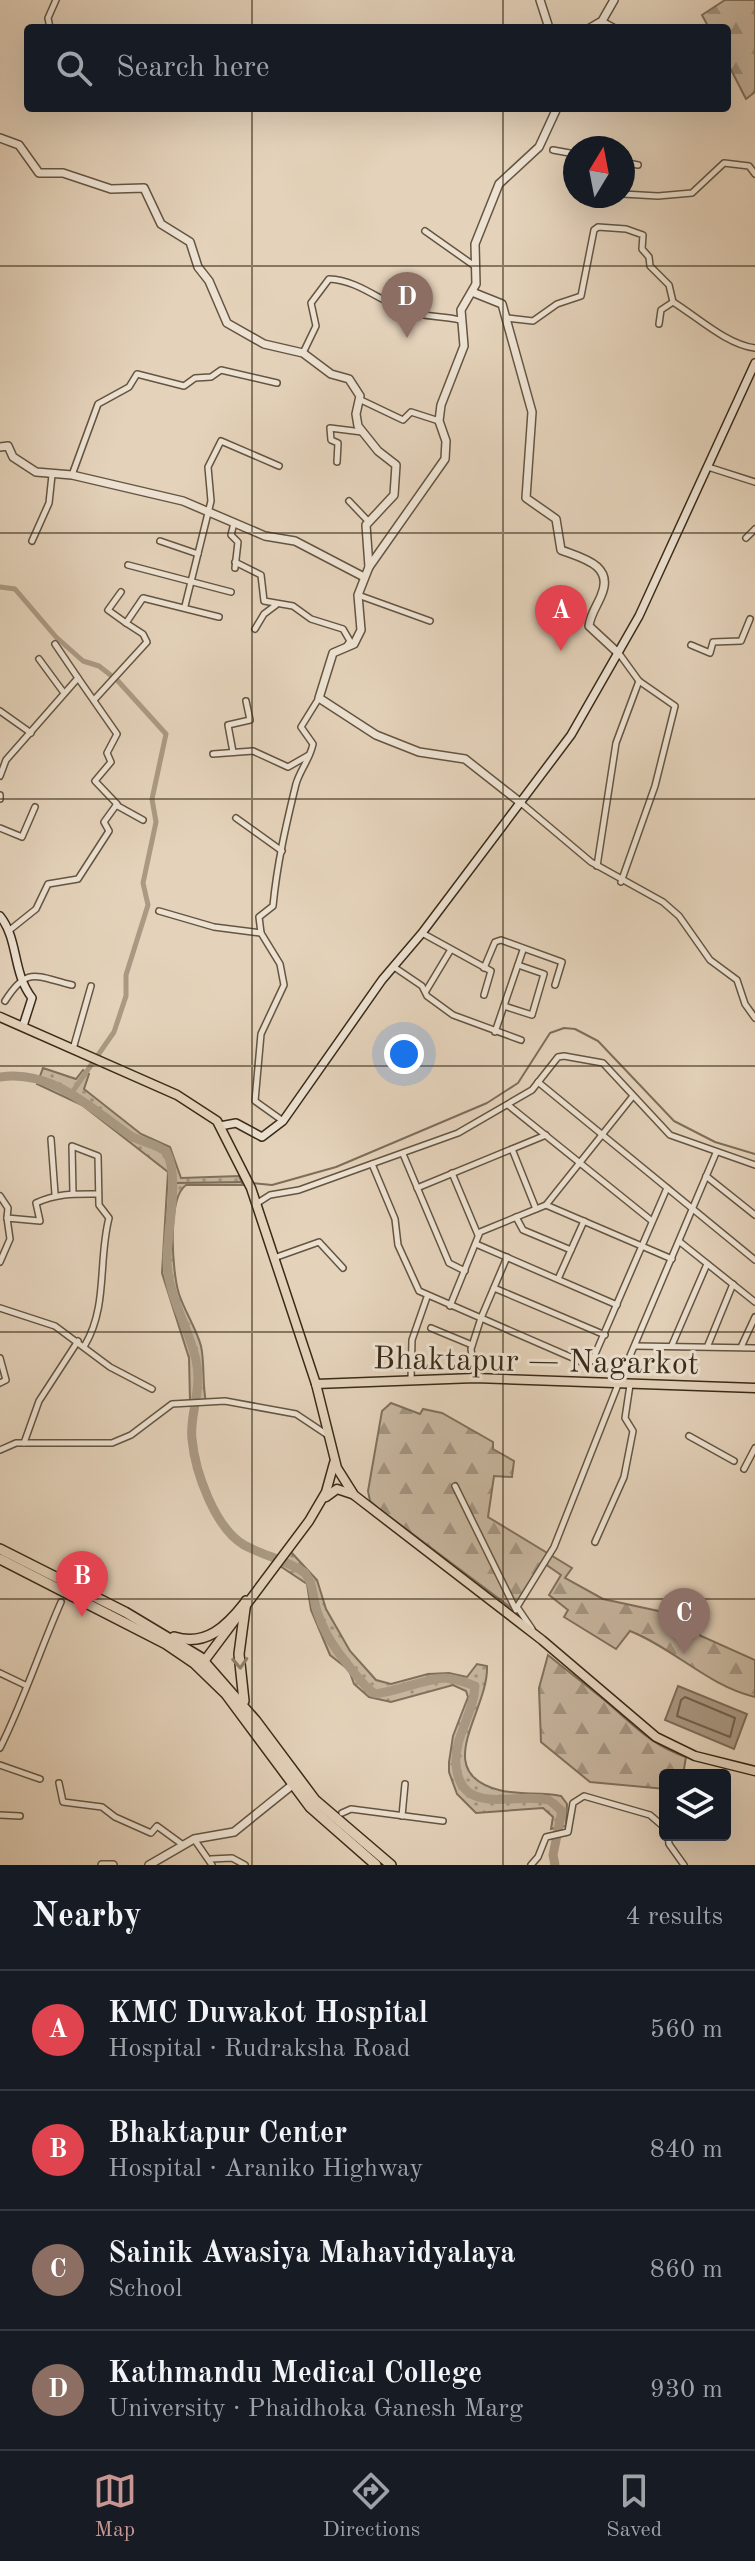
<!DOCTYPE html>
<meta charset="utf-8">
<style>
:root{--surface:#171b24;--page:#20242c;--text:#f1f3f6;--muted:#9ea1a6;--line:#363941;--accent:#c59692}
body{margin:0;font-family:"Old Standard TT",serif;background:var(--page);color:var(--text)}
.controls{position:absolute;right:24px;bottom:24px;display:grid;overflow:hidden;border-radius:8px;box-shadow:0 8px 32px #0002}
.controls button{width:72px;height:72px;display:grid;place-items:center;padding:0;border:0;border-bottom:2px solid var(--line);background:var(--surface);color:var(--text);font:40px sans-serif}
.compass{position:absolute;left:563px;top:136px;width:72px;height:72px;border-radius:50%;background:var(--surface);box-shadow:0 8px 32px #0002;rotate:10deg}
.you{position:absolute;left:404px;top:1054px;width:28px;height:28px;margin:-20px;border:6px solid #fff;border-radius:50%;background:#1a73e8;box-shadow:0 0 0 12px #1a73e833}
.badge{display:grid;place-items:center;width:52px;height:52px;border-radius:50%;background:var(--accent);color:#fff;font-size:26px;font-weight:700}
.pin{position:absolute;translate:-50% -66px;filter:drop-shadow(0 2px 4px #0008)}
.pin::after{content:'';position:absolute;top:42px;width:28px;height:24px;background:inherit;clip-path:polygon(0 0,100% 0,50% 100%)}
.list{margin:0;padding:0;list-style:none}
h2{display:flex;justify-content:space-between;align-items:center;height:104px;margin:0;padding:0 32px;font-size:34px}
h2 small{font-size:26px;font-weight:400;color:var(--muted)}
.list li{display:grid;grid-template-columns:52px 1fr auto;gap:24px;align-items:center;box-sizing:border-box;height:120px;padding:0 32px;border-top:2px solid var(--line)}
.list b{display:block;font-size:30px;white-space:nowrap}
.list p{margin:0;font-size:26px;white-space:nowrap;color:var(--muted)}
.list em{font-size:26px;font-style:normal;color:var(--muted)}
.icon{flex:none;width:44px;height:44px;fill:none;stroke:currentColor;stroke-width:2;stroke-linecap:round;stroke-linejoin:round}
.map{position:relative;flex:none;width:755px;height:1865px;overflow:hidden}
.search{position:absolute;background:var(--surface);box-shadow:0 8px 32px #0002;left:24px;right:24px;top:24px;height:88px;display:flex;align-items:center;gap:20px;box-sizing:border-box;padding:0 28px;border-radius:8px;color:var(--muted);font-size:30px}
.sheet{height:584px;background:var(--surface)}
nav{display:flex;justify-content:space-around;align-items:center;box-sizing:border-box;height:112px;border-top:2px solid var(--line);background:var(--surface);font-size:22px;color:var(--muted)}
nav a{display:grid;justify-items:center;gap:4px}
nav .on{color:var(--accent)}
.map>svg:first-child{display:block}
</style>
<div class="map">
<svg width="755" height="1865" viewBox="0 0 755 1865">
<defs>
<pattern id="grass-dots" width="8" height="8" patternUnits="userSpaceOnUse" patternTransform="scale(2)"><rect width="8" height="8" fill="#c7b69f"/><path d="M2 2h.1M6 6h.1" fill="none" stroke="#a39481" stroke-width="1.8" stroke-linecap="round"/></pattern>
<pattern id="forest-firs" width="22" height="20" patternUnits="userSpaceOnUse" patternTransform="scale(2)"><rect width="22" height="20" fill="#c7b69f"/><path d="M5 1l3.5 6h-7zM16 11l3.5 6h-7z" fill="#a39481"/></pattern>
</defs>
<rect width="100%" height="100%" fill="#e4d2ba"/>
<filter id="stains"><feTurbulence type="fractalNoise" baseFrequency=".0025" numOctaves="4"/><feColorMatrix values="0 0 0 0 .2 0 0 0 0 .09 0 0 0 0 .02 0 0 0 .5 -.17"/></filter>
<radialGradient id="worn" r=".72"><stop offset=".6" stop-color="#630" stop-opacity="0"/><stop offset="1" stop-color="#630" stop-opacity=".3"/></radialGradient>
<!-- grass -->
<g fill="url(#grass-dots)" stroke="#80705c" stroke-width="2">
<path d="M43 1068 76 1079 83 1070 89 1074 84 1089 141 1134 170 1147 181 1178 239 1176 243 1185H186C167 1198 172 1272 179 1294 185 1312 196 1328 201 1346 205 1365 202 1384 206 1402L190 1401 189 1358 162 1273 168 1172 82 1105 37 1084Z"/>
<path d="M290 1551 317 1580 326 1609 350 1651 376 1680 391 1684 428 1674 449 1673 467 1677 477 1664 487 1666C489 1711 429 1772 499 1790 520 1796 541 1791 561 1796L567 1804 566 1826 551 1829 553 1817 543 1808 476 1813 457 1794 449 1772V1762L453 1736 468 1697 466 1691 453 1685 391 1702 369 1697 354 1684 349 1670 330 1655 311 1610 307 1584 280 1566Z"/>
</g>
<!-- forest -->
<g fill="url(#forest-firs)" stroke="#80705c" stroke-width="2">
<polygon points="725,0 755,0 755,92 746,99 727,62 727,28 709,28 702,15"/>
<path d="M391 1403 420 1414 423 1409 442 1413 493 1442V1449L514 1461 512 1477 494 1476 488 1517 572 1568 565 1578 603 1599 677 1615 701 1636 755 1660V1697C707 1685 675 1649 630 1631L616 1649 564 1617 568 1610 549 1595 561 1575 545 1564 514 1610 378 1508 370 1501 368 1491 382 1411Z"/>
<path d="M548 1655C566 1670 585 1684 603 1699 632 1723 650 1745 686 1757L683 1775H665V1789L590 1782 541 1742 539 1688Z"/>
</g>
<!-- water -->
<polygon fill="#aa9983" stroke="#7d6d59" stroke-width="2" points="678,1686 747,1714 734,1749 665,1720"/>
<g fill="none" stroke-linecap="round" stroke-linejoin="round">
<!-- shore -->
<polygon stroke="#72624e" stroke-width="2" points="685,1697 735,1718 730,1737 677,1716 681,1700"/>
<!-- stream -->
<g stroke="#7d6d59" stroke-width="2">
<polyline points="175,1183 245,1182"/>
<polyline points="252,1183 272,1185 336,1167 487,1103 518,1083 550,1033 564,1028 575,1029 598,1041 674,1121 715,1142 755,1154"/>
</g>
<!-- canal -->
<polyline stroke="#aa9983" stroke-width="5" points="0,587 15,589 56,637 83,661 99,666 118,681 166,734 152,799 156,822 143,883 148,905 126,975 126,996 114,1032 71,1094"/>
<!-- river -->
<path stroke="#aa9983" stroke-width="9" d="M0 1077C51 1069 89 1107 128 1134 140 1143 157 1143 167 1153 180 1179 167 1229 167 1261 168 1297 188 1325 196 1360 203 1389 189 1415 192 1439 195 1472 215 1528 244 1545 264 1556 287 1560 305 1573 315 1586 312 1599 318 1614 322 1626 330 1641 338 1652 344 1660 366 1689 374 1693 381 1696 429 1678 445 1678 455 1679 465 1682 475 1686 474 1713 454 1737 456 1764 460 1819 517 1791 548 1800 552 1801 558 1808 562 1811L553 1855 555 1865"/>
<defs>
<g id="minor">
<polyline points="602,21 615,28"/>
<polyline points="50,28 48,18 56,0"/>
<polyline points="553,150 575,154"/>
<polyline points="623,162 638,165"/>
<polyline points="623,194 658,196 692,193 724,163 749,166 755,174"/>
<polyline points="425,231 476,267"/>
<path d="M507 318 533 321 557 304 581 296 594 230 598 227 626 229 643 235 642 249 649 257 650 266 669 285 673 302C696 316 727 345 755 348"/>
<polyline points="659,324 661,310 673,302"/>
<path d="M303 353 316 326 311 303 329 279C357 280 379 300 404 310 421 317 442 316 460 320"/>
<polyline points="361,400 403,420 411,412 439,421"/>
<polyline points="337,462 338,443 331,440 330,428 362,432"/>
<polyline points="708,467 755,482"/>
<polyline points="72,475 98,404 129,387 137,374 184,386 195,378 211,377 221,370 277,383"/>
<polyline points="349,501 369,522"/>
<polyline points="234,523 231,535 238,542 235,568"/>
<polyline points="746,538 755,529"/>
<polyline points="32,541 49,503 52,475"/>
<polyline points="160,541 198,554"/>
<polyline points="235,562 261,575 264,601 293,606 311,619 343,629 350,641 346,647"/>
<polyline points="128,565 231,592"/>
<polyline points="121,592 108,610 126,623"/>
<polyline points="358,595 430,621"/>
<polyline points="185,606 211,501 208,467 221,441 279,466"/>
<polyline points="255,629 264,614 276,605"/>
<polyline points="691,645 710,653 713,642 741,641 750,619"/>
<polyline points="618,652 639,681 675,706 655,786 621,882"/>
<polyline points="39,659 64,693"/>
<polyline points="94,700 147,642 143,634 126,623 143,598 219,617"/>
<polyline points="0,711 31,733"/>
<polyline points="233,752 228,725 250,720 246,701"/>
<polyline points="213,754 253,751 288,767 309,755"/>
<polyline points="0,776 6,760 78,678 55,644"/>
<polyline points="0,795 0,799"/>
<polyline points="521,803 591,862 663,902 679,916 710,960 737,980 745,1004 755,1018"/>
<polyline points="116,805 143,820"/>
<polyline points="236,818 282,851"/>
<polyline points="0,828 22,837 35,807"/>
<polyline points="597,866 616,743 639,681"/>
<polyline points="159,911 214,927 261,933"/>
<polyline points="11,929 36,909 48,884 78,879 109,831 104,822 117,804 95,781 111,762 107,753 117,734 78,678"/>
<polyline points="422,933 491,971 484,995"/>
<polyline points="394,967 422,986 427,996 453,1015 521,1040"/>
<polyline points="484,968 495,942 501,940 562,962 555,985"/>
<polyline points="426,991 450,951"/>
<path d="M5 1001C27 966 35 976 72 985"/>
<polyline points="504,1006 532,1015 544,974 518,965"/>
<polyline points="495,1032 523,950"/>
<polyline points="73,1049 91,986"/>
<polyline points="538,1082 755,1260"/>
<polyline points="633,1096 546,1205 672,1259"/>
<polyline points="508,1105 652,1221"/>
<path d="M283 1121 255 1101 261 1034 284 985 280 964 261 933 259 917 273 906C277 864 286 825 296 784 300 770 310 759 313 744L301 727 319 698"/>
<polyline points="51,1139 55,1194"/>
<polyline points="512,1149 536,1209"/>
<polyline points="403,1154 449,1263 465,1271"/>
<polyline points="372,1164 395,1219 398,1245 419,1291 481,1318 471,1349 475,1377"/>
<polyline points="452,1173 478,1235"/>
<polyline points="706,1176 755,1215"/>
<polyline points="417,1188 546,1135"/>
<path d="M73 1193 72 1146 98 1156 99 1205 109 1218C98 1260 108 1306 85 1345"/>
<polyline points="0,1196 8,1208 7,1218"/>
<polyline points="256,1204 270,1195 299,1190 458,1133 532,1090 558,1057 564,1056 603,1063 670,1135 755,1165"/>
<polyline points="516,1217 523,1230 571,1250"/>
<polyline points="680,1242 755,1302"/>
<polyline points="476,1244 617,1305"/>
<polyline points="507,1257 481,1318 582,1362 592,1360 621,1377"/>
<polyline points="274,1258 319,1242 343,1268"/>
<path d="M0 1262 10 1239 7 1218 40 1221 36 1203C58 1193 75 1194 98 1194"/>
<polyline points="558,1279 584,1221"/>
<polyline points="494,1288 605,1335"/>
<polyline points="450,1306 480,1232 546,1205"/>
<polyline points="0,1308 55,1326 110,1367 152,1389"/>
<polyline points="431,1328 472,1345"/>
<polyline points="672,1345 707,1264"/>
<polyline points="708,1345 733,1284"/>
<polyline points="742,1345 755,1317"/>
<polyline points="635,1346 755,1348"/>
<polyline points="0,1358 6,1380 0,1383"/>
<polyline points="593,1359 667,1188"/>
<polyline points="411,1380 412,1340 427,1297"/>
<polyline points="689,1436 734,1461"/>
<polyline points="24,1443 39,1401 78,1341"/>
<polyline points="0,1450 16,1443 112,1443 131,1435 172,1404 225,1401 296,1414 329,1436"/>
<polyline points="744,1469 755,1448"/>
<polyline points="455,1486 516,1610"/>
<polyline points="595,1542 624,1477 633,1431 625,1418 630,1385"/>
<polyline points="532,1629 517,1607 554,1547 621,1377 716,1153"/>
<polyline points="0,1673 25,1685"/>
<path d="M0 1748C23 1702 40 1650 61 1602"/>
<polyline points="0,1765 40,1779"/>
<polyline points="59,1783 63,1802 102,1807 115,1817 151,1833 157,1826 183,1845"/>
<polyline points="342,1813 351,1809 443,1821"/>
<polyline points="0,1815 20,1816"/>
<polyline points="402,1816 405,1784"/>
<polyline points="668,1835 669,1844 684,1865"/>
<polyline points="194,1839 212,1865"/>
<polyline points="211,1859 232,1858 245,1865"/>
<polyline points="531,1865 538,1857 546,1837 568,1832 573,1803 584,1796 650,1815 665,1828"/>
</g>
<g id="tertiary">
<polyline points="540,0 549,28"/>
<polyline points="590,28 602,21 614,0"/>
<polyline points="0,138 19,145 39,173 63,173 111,189 144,188 161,224 190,242 198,267 209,281 227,323 264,344 303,353 331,374 349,379 360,396 356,414 358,426 378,451 396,465 394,495 366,525 369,567 358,595 361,630 354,644 333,653 319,698 376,735 419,752 465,759 521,803"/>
<path d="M472 292 502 304 532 412 526 498 556 519 561 550C582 558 615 565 601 596 597 606 590 615 589 626L617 652"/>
<polyline points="0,447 8,446 13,457 36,472 72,475 183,501 265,536 295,541 364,577"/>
<polyline points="369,567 445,459 446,441 439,421 441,405 464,346 461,310 476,284 475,244 499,184 539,147 557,108"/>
<polyline points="102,1865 113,1865"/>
<polyline points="149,1865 194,1839 234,1832 296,1782"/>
</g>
<g id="secondary">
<path d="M0 916C19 940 12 972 32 998L23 1026"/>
<polyline points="220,1126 236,1123 262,1137 283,1121 382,980 422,933 571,735 639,616 755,363"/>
</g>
<g id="primary">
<polyline points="0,1017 177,1095 217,1121 251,1188 316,1384 337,1468 354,1495 542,1640 656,1737 695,1756 755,1771"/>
<polyline points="316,1384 475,1378 755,1388"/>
<polyline points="326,1497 337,1489 352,1494"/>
<polyline points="202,1664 309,1521 326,1492 334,1463"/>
</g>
<g id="trunk">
<polyline points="0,1549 125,1612 200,1657 256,1721 315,1800 391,1865"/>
<polyline points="0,1559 166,1644 194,1663 226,1694 310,1807 376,1865"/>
<path d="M174 1637C206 1647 227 1626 245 1603"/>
<polyline points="244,1701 239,1654 246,1601"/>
</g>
</defs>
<!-- minor casing -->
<use href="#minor" stroke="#645541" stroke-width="8"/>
<!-- tertiary casing -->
<use href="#tertiary" stroke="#645541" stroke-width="10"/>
<!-- secondary casing -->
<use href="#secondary" stroke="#392b19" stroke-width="10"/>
<!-- primary casing -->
<use href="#primary" stroke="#392b19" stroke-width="11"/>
<!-- trunk casing -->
<use href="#trunk" stroke="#392b19" stroke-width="12"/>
<!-- minor -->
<use href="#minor" stroke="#ede2d2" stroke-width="5"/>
<!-- tertiary -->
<use href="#tertiary" stroke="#ede2d2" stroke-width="7"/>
<!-- secondary -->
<use href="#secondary" stroke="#ede2d2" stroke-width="7"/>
<!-- primary -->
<use href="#primary" stroke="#e4d2ba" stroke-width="8"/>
<!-- trunk -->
<use href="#trunk" stroke="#e4d2ba" stroke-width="9"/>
</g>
<!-- one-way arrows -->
<defs><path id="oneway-chevron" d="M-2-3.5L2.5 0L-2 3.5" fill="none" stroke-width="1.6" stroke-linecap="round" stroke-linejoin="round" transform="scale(2)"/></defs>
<use stroke="#8e7e6a" href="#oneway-chevron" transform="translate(240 1663) rotate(87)"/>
<!-- grid -->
<path fill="none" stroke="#392b19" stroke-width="2" stroke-opacity="0.55" d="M252 0V28M503 0V28M252 108V1865M503 108V1865M0 266H755M0 533H755M0 799H755M0 1066H755M0 1332H755M0 1599H755"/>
<g text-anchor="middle" stroke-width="6" stroke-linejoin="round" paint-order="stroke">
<!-- street labels -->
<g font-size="32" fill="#392b19" stroke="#ede2d2">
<text transform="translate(536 1360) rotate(1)" y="11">Bhaktapur — Nagarkot</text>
</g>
</g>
<rect width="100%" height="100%" filter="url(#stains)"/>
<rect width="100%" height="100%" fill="url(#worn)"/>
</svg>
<div class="controls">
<button><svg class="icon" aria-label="layers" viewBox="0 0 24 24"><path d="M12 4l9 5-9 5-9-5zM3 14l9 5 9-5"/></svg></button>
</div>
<svg class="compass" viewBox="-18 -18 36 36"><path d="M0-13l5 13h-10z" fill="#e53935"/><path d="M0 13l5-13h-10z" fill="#9ea1a6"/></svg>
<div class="you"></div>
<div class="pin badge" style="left:561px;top:651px;background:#e0444e">A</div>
<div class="pin badge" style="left:82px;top:1617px;background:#e0444e">B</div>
<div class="pin badge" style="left:684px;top:1654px;background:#8d6e63">C</div>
<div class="pin badge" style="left:407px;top:338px;background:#8d6e63">D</div>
<div class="search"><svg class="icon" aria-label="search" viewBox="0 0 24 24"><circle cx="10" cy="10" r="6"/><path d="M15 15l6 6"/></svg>Search here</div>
</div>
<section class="sheet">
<h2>Nearby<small>4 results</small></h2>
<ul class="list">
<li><span class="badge" style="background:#e0444e">A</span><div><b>KMC Duwakot Hospital</b><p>Hospital · Rudraksha Road</p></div><em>560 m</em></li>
<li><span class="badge" style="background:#e0444e">B</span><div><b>Bhaktapur Center</b><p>Hospital · Araniko Highway</p></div><em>840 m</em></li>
<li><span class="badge" style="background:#8d6e63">C</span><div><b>Sainik Awasiya Mahavidyalaya</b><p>School</p></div><em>860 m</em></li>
<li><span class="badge" style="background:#8d6e63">D</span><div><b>Kathmandu Medical College</b><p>University · Phaidhoka Ganesh Marg</p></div><em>930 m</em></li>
</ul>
</section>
<nav>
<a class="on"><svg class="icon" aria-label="map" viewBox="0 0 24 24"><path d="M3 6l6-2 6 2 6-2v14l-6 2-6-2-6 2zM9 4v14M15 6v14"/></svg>Map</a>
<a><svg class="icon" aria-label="directions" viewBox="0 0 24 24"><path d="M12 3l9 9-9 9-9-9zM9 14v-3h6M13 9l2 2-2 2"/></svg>Directions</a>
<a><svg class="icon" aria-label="saved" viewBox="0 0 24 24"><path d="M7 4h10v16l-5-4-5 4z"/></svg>Saved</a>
</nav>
